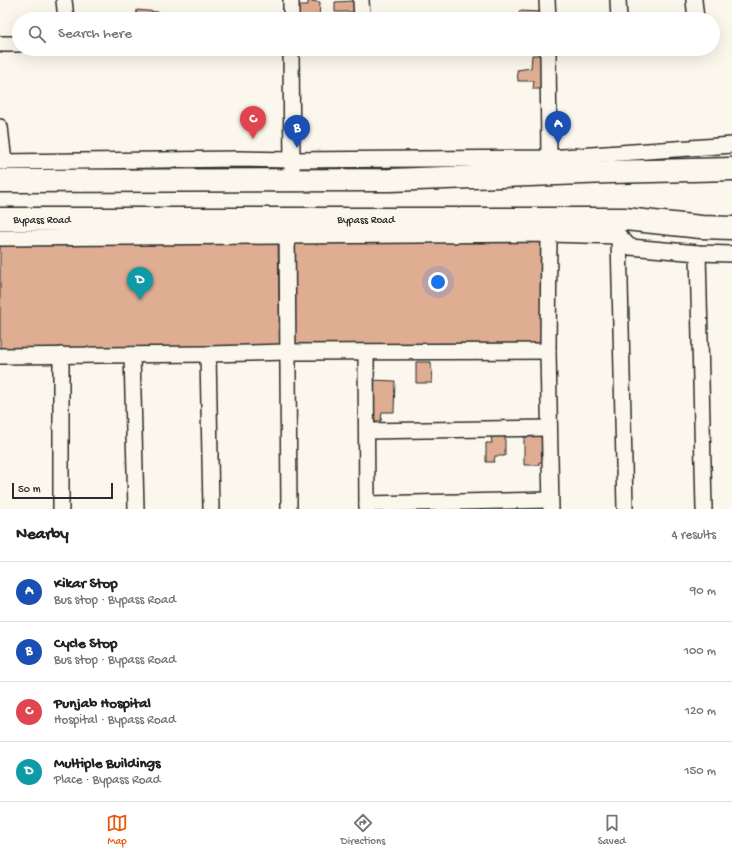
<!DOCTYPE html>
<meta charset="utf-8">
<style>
:root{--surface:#fff;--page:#f2f2f2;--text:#222;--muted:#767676;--line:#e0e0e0;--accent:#ea580c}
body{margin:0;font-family:"Gochi Hand",sans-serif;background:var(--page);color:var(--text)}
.scale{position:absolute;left:12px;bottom:10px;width:101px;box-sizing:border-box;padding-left:4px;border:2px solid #2b2b2b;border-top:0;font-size:11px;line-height:14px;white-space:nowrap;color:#2b2b2b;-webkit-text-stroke:3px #fbf7ec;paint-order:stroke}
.you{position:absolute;left:438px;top:282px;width:14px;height:14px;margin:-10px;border:3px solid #fff;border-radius:50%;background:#1a73e8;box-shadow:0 0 0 6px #1a73e833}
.badge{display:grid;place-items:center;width:26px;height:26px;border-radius:50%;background:var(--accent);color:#fff;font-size:13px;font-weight:700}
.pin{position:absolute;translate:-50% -33px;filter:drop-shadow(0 1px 2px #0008)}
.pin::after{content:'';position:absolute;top:21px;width:14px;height:12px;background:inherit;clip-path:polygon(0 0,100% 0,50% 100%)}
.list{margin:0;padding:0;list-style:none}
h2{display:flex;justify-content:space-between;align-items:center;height:52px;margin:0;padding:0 16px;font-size:17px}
h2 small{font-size:13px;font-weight:400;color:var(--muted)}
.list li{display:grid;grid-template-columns:26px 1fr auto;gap:12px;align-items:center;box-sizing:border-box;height:60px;padding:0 16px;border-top:1px solid var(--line)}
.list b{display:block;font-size:15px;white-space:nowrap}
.list p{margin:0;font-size:13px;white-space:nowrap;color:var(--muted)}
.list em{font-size:13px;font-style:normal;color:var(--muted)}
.icon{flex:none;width:22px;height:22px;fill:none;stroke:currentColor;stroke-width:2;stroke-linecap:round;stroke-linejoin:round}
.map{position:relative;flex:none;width:732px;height:509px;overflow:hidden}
.search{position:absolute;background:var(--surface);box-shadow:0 4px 16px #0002;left:12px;right:12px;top:12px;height:44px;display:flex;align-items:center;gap:10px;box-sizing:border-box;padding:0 14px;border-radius:22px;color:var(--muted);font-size:15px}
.sheet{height:292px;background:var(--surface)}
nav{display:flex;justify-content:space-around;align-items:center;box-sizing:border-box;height:56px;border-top:1px solid var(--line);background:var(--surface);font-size:11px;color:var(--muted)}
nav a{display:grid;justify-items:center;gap:2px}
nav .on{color:var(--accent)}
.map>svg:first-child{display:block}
</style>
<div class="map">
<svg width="732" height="509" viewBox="0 0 732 509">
<rect width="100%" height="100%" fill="#fbf7ec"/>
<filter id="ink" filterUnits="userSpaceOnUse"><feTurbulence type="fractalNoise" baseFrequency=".025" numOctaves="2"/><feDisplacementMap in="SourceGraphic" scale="8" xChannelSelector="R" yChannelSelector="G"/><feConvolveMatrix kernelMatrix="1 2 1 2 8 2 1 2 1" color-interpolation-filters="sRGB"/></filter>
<g filter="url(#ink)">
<!-- building -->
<g fill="#dfad92" stroke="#2b2b2b">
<polygon points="308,1 320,2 319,19 296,19 297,5 308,5"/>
<polygon points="354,1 354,12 335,12 335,2"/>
<polygon points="137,10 158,12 158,19 136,19"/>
<polygon points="519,11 542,12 542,19 520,19"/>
<polygon points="532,55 544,55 544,89 533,89 534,81 518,81 517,70 531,68"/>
<polygon points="295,236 542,240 541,345 293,346"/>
<polygon points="278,237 280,347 0,348 0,240"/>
<polygon points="416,362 431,362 432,383 416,383"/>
<polygon points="372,380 395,381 394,412 382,412 381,421 372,421"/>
<polygon points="491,436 505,436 505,456 495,456 494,462 486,462 486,443 492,443"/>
<polygon points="547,436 548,462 539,462 539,465 524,465 524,437"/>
</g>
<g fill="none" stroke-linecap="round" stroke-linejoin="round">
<defs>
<g id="street">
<polyline points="64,0 66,19"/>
<polyline points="361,0 362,19"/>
<polyline points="547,0 548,19"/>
<polyline points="618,0 619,19"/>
<polyline points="694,0 696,19"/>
<polyline points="291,19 291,0"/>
<polyline points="0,44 19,44"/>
<polyline points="291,49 292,170"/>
<polyline points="548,49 549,158"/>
<polyline points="0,127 4,162"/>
<polyline points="0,162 240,159 292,160 549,158 732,145"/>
<polyline points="287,227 289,509"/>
<polyline points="549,234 548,351 551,509"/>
<polyline points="619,236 625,509"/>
<polyline points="0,238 549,234 619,236 630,247 698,253 732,254"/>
<polyline points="698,253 704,509"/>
<polyline points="366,353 367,509"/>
<polyline points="208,354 211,509"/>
<polyline points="61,355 61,509"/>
<polyline points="132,355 136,509"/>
<polyline points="0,356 208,354 287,352 548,351"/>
<polyline points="367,431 549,428"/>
<polyline points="367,504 550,500"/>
</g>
<g id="primary">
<polyline points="0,181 390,180 610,172 732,169"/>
<path id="s1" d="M0 219H625L701 227 732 228"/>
</g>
</defs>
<!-- street casing -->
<use href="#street" stroke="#2b2b2b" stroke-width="18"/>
<!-- primary casing -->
<use href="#primary" stroke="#2b2b2b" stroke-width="25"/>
<!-- street -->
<use href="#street" stroke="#fbf7ec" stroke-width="15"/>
<!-- primary -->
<use href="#primary" stroke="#fbf7ec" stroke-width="22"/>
</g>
</g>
<g text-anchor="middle" stroke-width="3.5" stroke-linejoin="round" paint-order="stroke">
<!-- street labels -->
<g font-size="11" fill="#2b2b2b" stroke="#fbf7ec">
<text dy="4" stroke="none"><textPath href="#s1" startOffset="42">Bypass Road</textPath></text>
<text dy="4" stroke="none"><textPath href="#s1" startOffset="366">Bypass Road</textPath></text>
</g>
</g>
</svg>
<div class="scale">50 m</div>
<div class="you"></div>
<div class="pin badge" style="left:558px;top:144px;background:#1a4fb4">A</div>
<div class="pin badge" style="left:297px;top:148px;background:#1a4fb4">B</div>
<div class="pin badge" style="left:253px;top:139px;background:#e0444e">C</div>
<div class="pin badge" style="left:140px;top:300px;background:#0f9aa8">D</div>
<div class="search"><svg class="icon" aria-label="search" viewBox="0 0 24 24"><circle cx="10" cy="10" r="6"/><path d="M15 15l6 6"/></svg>Search here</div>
</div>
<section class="sheet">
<h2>Nearby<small>4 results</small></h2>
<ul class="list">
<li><span class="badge" style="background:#1a4fb4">A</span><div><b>Kikar Stop</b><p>Bus stop · Bypass Road</p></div><em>90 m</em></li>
<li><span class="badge" style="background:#1a4fb4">B</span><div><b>Cycle Stop</b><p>Bus stop · Bypass Road</p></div><em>100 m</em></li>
<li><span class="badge" style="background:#e0444e">C</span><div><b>Punjab Hospital</b><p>Hospital · Bypass Road</p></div><em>120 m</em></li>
<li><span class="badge" style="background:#0f9aa8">D</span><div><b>Multiple Buildings</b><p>Place · Bypass Road</p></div><em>150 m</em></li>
</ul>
</section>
<nav>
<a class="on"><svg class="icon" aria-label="map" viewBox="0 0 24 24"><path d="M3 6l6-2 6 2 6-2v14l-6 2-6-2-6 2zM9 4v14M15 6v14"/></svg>Map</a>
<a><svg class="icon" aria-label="directions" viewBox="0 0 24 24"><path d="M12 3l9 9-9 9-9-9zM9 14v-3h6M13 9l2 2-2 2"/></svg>Directions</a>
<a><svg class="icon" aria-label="saved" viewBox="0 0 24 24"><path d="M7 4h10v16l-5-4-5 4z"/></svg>Saved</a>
</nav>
